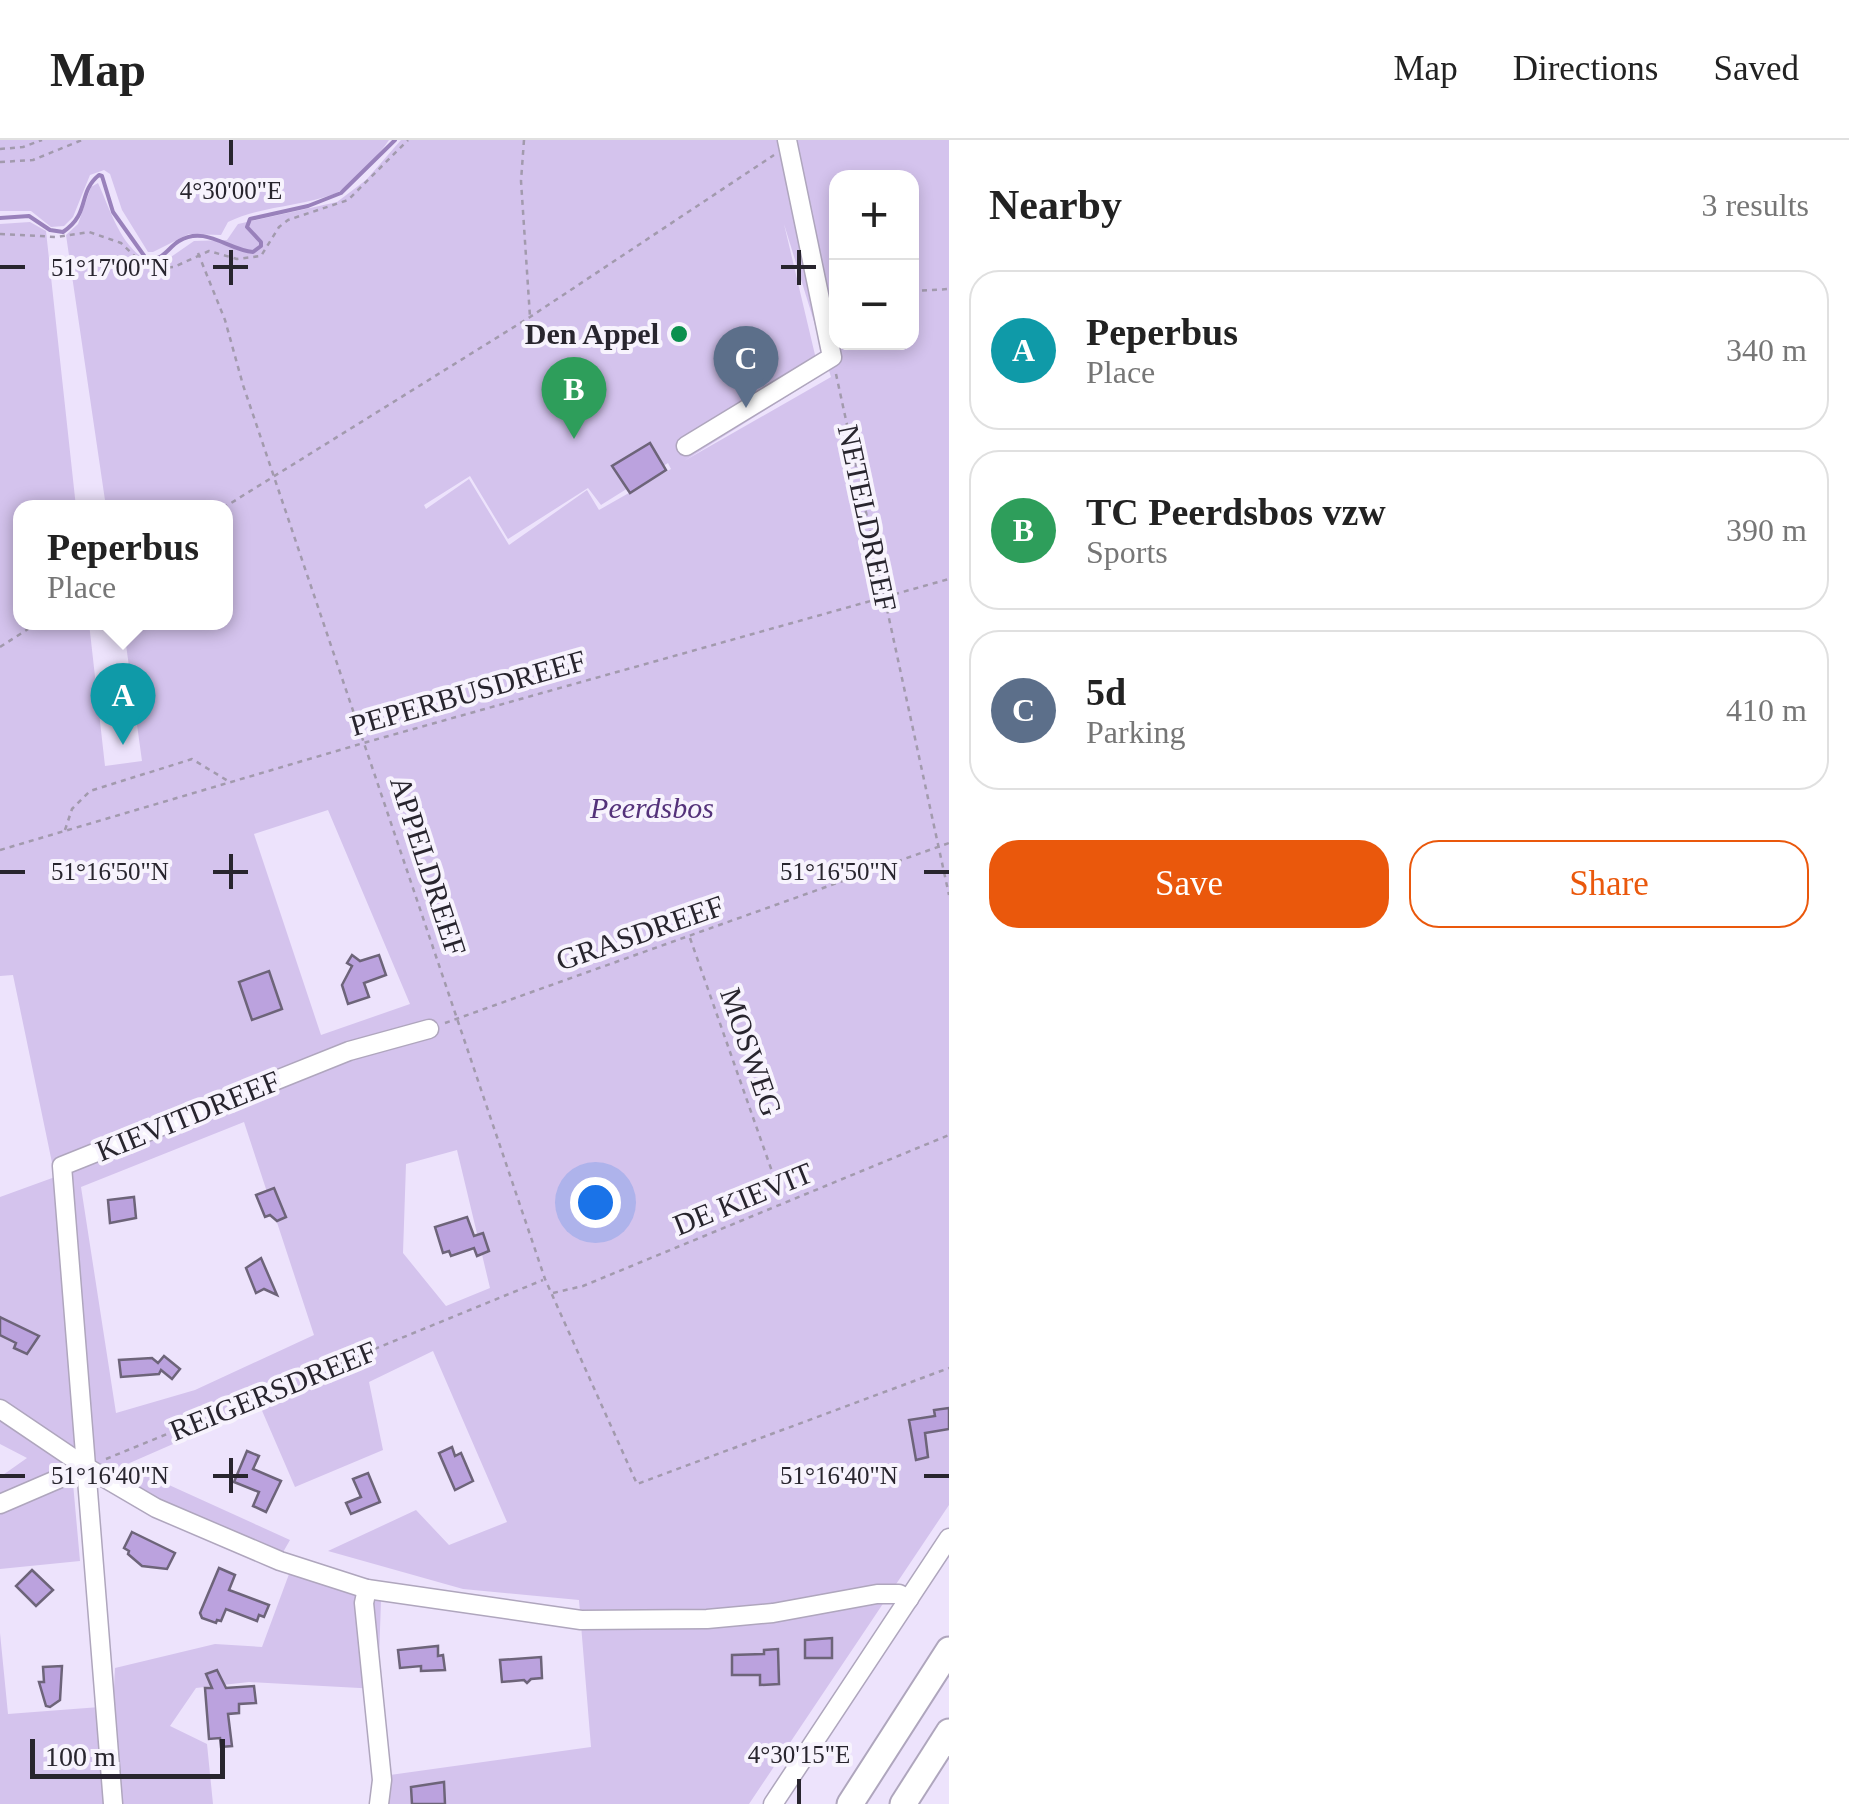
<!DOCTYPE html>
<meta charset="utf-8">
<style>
:root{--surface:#fff;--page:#f6f6f6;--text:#222;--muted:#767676;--line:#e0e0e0;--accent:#ea580c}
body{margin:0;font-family:Georgia,serif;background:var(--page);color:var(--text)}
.controls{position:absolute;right:30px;top:30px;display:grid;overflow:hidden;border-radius:20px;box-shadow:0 5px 15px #0003}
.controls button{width:90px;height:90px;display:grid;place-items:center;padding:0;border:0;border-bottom:2px solid var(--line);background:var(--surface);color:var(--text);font:50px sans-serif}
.scale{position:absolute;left:30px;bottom:25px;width:195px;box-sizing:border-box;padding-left:10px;border:5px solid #28252e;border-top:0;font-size:28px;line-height:35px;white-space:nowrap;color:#28252e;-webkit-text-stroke:8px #f7f3fd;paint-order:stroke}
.you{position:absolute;left:595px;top:1062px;width:35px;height:35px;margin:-25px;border:8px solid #fff;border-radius:50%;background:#1a73e8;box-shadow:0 0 0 15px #1a73e833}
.badge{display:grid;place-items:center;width:65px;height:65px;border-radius:50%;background:var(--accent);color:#fff;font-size:32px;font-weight:700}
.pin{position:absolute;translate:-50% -82px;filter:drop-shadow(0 2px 5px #0008)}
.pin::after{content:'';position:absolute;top:52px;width:35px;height:30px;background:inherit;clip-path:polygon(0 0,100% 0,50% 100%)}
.popup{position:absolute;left:13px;top:360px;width:220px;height:130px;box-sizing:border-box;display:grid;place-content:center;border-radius:20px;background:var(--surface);filter:drop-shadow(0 2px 8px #0005);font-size:32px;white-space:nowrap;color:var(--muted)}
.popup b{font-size:38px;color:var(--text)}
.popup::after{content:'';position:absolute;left:50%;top:100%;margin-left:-20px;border:20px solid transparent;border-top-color:var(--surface)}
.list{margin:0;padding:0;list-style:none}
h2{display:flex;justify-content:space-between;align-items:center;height:130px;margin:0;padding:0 40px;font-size:42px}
h2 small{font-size:32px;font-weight:400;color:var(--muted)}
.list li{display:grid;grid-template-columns:65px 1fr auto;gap:30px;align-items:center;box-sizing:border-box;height:160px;margin:0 20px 20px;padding:0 20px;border:2px solid var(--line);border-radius:30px}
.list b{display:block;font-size:38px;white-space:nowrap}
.list p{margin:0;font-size:32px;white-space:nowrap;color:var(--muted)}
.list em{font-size:32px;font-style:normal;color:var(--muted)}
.actions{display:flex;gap:20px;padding:30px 40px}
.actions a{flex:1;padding:22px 0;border:2px solid var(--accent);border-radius:30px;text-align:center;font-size:35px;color:var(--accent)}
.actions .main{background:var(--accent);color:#fff}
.map{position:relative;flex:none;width:949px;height:1664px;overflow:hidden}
header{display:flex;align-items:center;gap:60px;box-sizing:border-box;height:140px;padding:0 50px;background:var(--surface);border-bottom:2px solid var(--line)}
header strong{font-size:48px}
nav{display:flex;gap:55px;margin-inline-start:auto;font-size:35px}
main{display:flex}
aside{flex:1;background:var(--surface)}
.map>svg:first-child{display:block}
</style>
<header>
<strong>Map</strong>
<nav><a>Map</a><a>Directions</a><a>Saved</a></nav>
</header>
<main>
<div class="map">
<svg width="949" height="1664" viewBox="0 0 949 1664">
<rect width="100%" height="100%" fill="#ede3fc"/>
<!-- green -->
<g fill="#d4c3ed" fill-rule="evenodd">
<path d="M0 0H389C379 15 350 48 334 54 299 67 261 66 228 82L221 95 189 94 153 112H148L122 70 110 34 104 30 90 35 73 77 64 86 51 87 31 71H0Z"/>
<path d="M401 0H949V1365L749 1664H369L390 1635 591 1607 579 1460 463 1449 328 1411 416 1370 449 1405 507 1382 433 1211 369 1242 383 1310 295 1347 260 1266 125 1325 290 1400 278 1421 72 1332 80 1421 0 1429V1337L27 1318 0 1304V1057L55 1037 13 835 0 836V84L30 82 46 91 76 367 21 368V482L89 483 105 626 142 621 123 483 226 482V368L106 367 66 95 78 84 91 47 98 43C111 71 120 106 149 122L168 119 194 101 227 100 238 84 337 62 366 40ZM836 38H912V202H836ZM784 84 831 237 684 321 820 236ZM668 323 671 329 599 370 587 350 509 405 469 339 426 369 424 365 470 336 508 399 588 348 601 365ZM328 670 410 864 321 895 254 694ZM244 982 314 1195 195 1250 116 1273 81 1047ZM457 1010 490 1148 446 1166 403 1113 406 1024Z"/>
<polygon points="292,1426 381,1460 378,1549 249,1542 196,1548 170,1586 207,1604 213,1664 0,1664 0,1493 8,1574 113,1566 115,1528 215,1504 262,1507"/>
</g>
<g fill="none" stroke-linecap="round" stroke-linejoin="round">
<!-- stream -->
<path stroke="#9981bb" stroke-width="4" d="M0 78 29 76 50 90 63 92C91 73 77 53 99 35L102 36 113 72 145 117H160C167 113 172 105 179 101 205 85 228 110 253 112L261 106V102L247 87 250 79 308 66 341 53 395 0"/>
</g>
<!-- building -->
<g fill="#bba2de" stroke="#6d6479" stroke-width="2.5">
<polygon points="650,303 666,330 630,353 612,326"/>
<polygon points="352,815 360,821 379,815 386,835 364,843 369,857 348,864 342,845 352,826 347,823"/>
<polygon points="269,831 282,869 252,880 239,842"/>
<polygon points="274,1048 286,1077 277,1081 270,1075 265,1077 256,1055"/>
<polygon points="134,1057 136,1078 110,1083 108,1060"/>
<polygon points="467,1077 474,1096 483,1093 489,1111 477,1116 474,1108 451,1116 449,1111 443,1113 435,1087"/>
<polygon points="261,1118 277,1155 264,1149 256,1153 246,1128"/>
<polygon points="0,1177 39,1196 27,1214 14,1208 16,1203 0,1195"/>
<polygon points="164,1216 180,1229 172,1239 161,1230 159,1234 121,1237 119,1220 152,1218 158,1223"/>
<polygon points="949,1268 949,1289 925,1293 928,1317 916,1320 909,1280 935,1276 934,1270"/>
<polygon points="452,1307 455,1316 461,1313 473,1341 455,1350 439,1313"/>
<polygon points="247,1311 259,1316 253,1329 281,1341 266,1372 253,1366 259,1352 234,1342"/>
<polygon points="368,1333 380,1362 351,1374 346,1363 361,1357 353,1339"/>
<polygon points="132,1392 175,1413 167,1429 142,1426 128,1414 129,1411 124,1408"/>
<polygon points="219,1428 235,1435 229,1450 269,1465 264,1477 259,1475 257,1481 226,1469 221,1481 217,1480 216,1483 202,1478 200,1473"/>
<polygon points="32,1430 53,1450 36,1466 16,1446"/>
<polygon points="832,1498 832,1518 805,1518 805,1500"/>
<polygon points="438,1506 438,1516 443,1515 445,1530 421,1531 421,1526 400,1528 398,1510"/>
<polygon points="778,1509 779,1544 760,1545 760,1535 732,1535 732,1515 764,1514 764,1510"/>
<polygon points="541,1517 542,1538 531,1539 527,1543 524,1540 502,1542 500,1520"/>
<polygon points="62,1526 60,1560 50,1567 46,1566 39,1542 44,1542 43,1527"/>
<polygon points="217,1530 226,1548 254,1546 256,1563 239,1564 239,1573 228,1574 232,1606 221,1607 220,1598 209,1599 205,1548 212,1548 206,1534"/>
<polygon points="444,1642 445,1664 412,1664 411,1647"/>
</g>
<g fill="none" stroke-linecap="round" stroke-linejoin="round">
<defs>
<g id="minor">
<polyline points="686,306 832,217 787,0"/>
<polyline points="0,1269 86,1327 156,1368 280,1421 367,1449 581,1480 707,1479 773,1473 877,1454 899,1454 909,1459"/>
<polyline points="0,1364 86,1327"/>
<polyline points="367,1449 364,1463 382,1640 379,1664"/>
<polyline points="113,1664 62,1026 349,911 429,889"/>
<polyline points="773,1664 949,1398"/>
</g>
<g id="highway">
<polyline points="850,1664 949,1510"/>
<polyline points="903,1664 949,1592"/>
</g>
</defs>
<!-- minor casing -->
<use href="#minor" stroke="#afa6bd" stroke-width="21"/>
<!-- highway casing -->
<use href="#highway" stroke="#afa6bd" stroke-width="29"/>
<!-- path -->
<g stroke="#a29aad" stroke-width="2.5" stroke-dasharray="5 5" stroke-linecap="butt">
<polyline points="524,0 521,41 530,177"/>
<polyline points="0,9 23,7 42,0"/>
<polyline points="0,22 33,20 82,0"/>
<polyline points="0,94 57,97 89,92 121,103 144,125 154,129 174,127 209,111 237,119 261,116 279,87 288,80 348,60 408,0"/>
<polyline points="198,113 225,180 243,245 545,1139 637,1344 949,1228"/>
<polyline points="912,151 949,149"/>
<polyline points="836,234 949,755"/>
<polyline points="223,368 530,177 774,15"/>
<polyline points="0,507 39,482"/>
<polyline points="65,690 72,669 90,651 192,619 228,641"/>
<polyline points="0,710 367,602 949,439"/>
<polyline points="690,798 775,1040"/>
<polyline points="445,883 949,703"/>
<polyline points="553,1153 583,1146 949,995"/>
<polyline points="106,1319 543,1140"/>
</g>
<!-- minor -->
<use href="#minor" stroke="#fff" stroke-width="18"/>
<!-- highway -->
<use href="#highway" stroke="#fff" stroke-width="25"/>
</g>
<!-- ticks -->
<path fill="none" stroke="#28252e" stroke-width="4" d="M231 0V25M231 110V145M799 110V145M0 127H25M213 127H248M781 127H816M231 714V749M0 732H25M213 732H248M924 732H949M231 1318V1353M0 1336H25M213 1336H248M924 1336H949M799 1639V1664"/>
<!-- markers -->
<circle fill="#0a904e" stroke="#f7f3fd" stroke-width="4" cx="679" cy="194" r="10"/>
<g text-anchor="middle" stroke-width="8" stroke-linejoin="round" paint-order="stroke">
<!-- poi labels -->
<g font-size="30" font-weight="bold" fill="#28252e" stroke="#f7f3fd" text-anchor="end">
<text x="659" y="204">Den Appel</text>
</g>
<!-- street labels -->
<g font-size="30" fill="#28252e" stroke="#f7f3fd">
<text transform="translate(867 378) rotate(78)" y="10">NETELDREEF</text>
<text transform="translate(468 553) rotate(-16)" y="10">PEPERBUSDREEF</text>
<text transform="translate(428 726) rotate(72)" y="10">APPELDREEF</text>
<text transform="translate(640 793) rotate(-19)" y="10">GRASDREEF</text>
<text transform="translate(751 912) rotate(71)" y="10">MOSWEG</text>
<text transform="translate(188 976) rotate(-22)" y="10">KIEVITDREEF</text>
<text transform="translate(743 1059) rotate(-22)" y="10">DE KIEVIT</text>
<text transform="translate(273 1251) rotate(-22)" y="10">REIGERSDREEF</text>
</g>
<!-- park labels -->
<g font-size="30" font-style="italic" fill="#54327a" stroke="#f7f3fd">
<text x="652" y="678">Peerdsbos</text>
</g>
</g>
<g font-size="25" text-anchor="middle" fill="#28252e" stroke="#f7f3fd" stroke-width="8" stroke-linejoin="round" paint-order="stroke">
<text x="231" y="59">4°30'00"E</text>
<text x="110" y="136">51°17'00"N</text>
<text x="110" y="740">51°16'50"N</text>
<text x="839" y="740">51°16'50"N</text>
<text x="110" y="1344">51°16'40"N</text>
<text x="839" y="1344">51°16'40"N</text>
<text x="799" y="1623">4°30'15"E</text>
</g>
</svg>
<div class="controls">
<button>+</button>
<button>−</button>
</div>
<div class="scale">100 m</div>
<div class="you"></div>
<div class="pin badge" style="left:123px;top:605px;background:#0f9aa8">A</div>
<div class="popup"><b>Peperbus</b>Place</div>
<div class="pin badge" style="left:574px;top:299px;background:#2e9e5b">B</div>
<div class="pin badge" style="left:746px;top:268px;background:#5c6f8a">C</div>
</div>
<aside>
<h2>Nearby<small>3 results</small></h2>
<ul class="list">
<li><span class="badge" style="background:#0f9aa8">A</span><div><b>Peperbus</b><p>Place</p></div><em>340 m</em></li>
<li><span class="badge" style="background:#2e9e5b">B</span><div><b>TC Peerdsbos vzw</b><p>Sports</p></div><em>390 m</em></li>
<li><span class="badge" style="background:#5c6f8a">C</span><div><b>5d</b><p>Parking</p></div><em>410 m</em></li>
</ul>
<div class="actions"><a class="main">Save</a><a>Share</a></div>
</aside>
</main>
